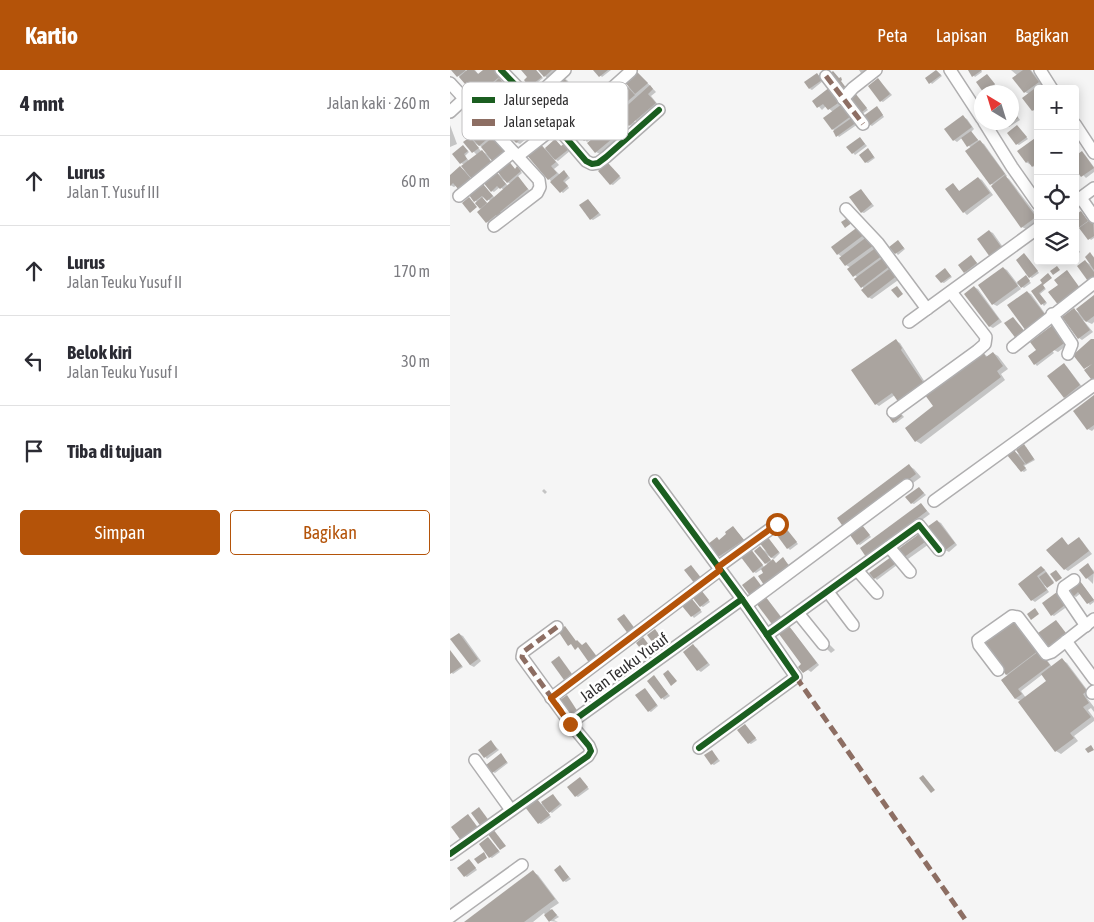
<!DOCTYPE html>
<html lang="id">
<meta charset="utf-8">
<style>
:root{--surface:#fff;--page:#f2f2f3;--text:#2b2b33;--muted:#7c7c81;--line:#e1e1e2;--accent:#b45309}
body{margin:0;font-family:"Asap Condensed",sans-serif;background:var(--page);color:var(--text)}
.controls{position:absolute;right:15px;top:15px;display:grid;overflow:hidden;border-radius:5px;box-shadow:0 2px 12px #0003}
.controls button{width:45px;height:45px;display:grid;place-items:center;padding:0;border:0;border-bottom:1px solid var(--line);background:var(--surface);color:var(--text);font:25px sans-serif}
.compass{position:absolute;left:524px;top:15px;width:45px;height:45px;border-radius:50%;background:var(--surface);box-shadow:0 2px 12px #0003;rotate:322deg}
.stop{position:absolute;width:15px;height:15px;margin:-11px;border:4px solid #b45309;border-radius:50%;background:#fff}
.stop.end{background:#b45309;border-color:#fff;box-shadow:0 1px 5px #0008}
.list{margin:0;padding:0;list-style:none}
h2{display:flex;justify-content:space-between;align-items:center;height:65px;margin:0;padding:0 20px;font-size:21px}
h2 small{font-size:16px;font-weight:400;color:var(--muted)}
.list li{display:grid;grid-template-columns:32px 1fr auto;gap:15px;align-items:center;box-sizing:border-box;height:90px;padding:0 20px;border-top:1px solid var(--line)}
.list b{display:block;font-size:19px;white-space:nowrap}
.list p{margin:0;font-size:16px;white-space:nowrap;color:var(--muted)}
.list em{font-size:16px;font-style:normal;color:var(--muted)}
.actions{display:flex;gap:10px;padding:15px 20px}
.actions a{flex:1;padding:11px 0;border:1px solid var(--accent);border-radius:5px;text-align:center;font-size:18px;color:var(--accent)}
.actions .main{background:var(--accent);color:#fff}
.icon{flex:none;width:28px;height:28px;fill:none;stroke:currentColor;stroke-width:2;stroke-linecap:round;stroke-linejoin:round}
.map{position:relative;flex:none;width:644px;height:852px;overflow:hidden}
header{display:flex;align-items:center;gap:30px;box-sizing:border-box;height:70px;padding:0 25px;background:var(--accent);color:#fff}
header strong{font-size:24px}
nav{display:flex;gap:28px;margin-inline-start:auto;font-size:18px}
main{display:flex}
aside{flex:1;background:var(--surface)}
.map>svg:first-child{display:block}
</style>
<header>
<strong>Kartio</strong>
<nav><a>Peta</a><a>Lapisan</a><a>Bagikan</a></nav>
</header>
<main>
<aside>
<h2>4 mnt<small>Jalan kaki · 260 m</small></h2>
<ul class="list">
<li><svg class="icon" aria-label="ahead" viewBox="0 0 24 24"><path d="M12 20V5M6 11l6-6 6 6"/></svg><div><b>Lurus</b><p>Jalan T. Yusuf III</p></div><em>60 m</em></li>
<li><svg class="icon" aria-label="ahead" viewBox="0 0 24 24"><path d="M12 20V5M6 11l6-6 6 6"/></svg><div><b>Lurus</b><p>Jalan Teuku Yusuf II</p></div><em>170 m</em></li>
<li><svg class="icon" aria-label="left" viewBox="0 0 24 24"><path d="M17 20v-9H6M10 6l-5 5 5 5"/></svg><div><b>Belok kiri</b><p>Jalan Teuku Yusuf I</p></div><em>30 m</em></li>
<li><svg class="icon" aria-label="arrive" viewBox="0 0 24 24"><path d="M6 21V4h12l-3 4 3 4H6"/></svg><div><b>Tiba di tujuan</b></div></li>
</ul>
<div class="actions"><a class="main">Simpan</a><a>Bagikan</a></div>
</aside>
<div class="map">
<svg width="644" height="852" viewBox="0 0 644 852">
<rect width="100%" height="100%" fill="#f5f5f5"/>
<!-- shadow -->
<g fill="#0003" fill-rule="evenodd">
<path d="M3 0H15L17 2 19 0H25L29 5 34 0 56 6 51 10 58 18 62 14 66 19 61 23 59 20 54 24 57 27 53 30 48 25 41 31 47 38 53 34 58 36 55 39 68 52 69 51 73 53 85 67 79 71 76 69 70 74 61 70 53 61 47 47ZM46 15 50 20 46 24 41 19Z"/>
<polygon points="73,0 86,0 93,8 82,17 76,10 79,7"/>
<polygon points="89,0 106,0 97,8"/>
<polygon points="145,0 161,0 152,7"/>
<polygon points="409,0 428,0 413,6"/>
<polygon points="519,0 531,0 532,2 525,7"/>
<polygon points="561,0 581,0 592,14 587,17 590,19 588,19 588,41 586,43 583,40 579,24 575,22 568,6"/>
<polygon points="186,1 206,22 201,26 209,36 189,53 182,48 186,54 182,57 179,54 171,60 182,50 180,48 168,58 166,57 172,65 150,84 146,82 151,67 145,45 146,36 161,52 163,50 158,47 160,25 172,40 180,44 174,38 176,37 173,35 173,13 179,17"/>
<polygon points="487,1 492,6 482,14 477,8"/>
<polygon points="367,4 373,11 362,20 360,19"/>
<polygon points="537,5 546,16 536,22 528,12"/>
<polygon points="113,8 117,10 137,35 118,50 115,48 116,36 114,34 108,39 97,28 110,17"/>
<polygon points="428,9 442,25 433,32 431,31"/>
<polygon points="380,18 408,54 389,67 383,59 383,42 376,36 372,40 364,31"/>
<polygon points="547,19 551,22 543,22"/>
<polygon points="405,24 418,40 411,45"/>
<polygon points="429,39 434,47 422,56 420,55"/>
<polygon points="562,39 570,50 559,57 555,52 562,52"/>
<polygon points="513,47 517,49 524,59 521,62 530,72 534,74 557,106 556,107 559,109 588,147 588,150 576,159 572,157 544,115 541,114 521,78 512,68 507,72 504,70"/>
<polygon points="135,52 147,63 137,72 124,58"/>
<polygon points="0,55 7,74 0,77"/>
<polygon points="567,56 578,69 569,75 567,74"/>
<path d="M33 58 56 83 46 92 39 88 44 95 20 107 24 112 7 115 4 117 0 115V107L11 98 17 102 15 95 11 93 13 76 19 82 15 86 19 91 27 85 15 73ZM24 73 32 77 39 85 31 81Z"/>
<polygon points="588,67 588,97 586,98 576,92"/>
<polygon points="410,68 417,76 405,85 398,77"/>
<polygon points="105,70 112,77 115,75 121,80 108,91 103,88 109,95 104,99 110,105 116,103 120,108 115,112 119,118 113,123 99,109 88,73 95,79"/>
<polygon points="420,81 425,88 418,93 415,92"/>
<polygon points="632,83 635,85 644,97 644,102 636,108 625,97"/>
<path d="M58 92 66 100 68 98 72 103 67 107 80 121 39 153 37 152 32 139 25 134 27 132 21 126 35 117 45 128 54 120 50 117 44 122 42 121 45 102 52 106ZM52 109 61 114 58 116ZM35 126 41 132 38 134 32 128Z"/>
<polygon points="158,94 171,108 163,115 160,114"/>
<polygon points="528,108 532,110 543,125 517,145 514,142 503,128 503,114 510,122"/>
<polygon points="411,120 424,136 414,143 411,142"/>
<polygon points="138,130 151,145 143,150 141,149"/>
<polygon points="631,143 640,152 644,150 644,168 641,170 629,157"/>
<polygon points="409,157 451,208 422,229 418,227 408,208 399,199 401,198 396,195 392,187 388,184"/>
<polygon points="539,161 543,163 555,180 545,188"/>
<polygon points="448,171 455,179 448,185 441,177"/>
<polygon points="625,175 630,182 625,186"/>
<polygon points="640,184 644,187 644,214 636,192 643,196"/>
<polygon points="576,186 589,203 582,208 580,207"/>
<polygon points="521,187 529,195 517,203 510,195"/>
<polygon points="553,198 557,200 567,213 576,207 581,213 574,218 567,214 571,219 547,236 543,234 529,216"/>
<polygon points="495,200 502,207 494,213 491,212"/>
<polygon points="591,215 596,219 590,224 597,233 594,236 582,221"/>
<polygon points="524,217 528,219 552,252 543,258 539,256"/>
<polygon points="577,222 581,224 599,249 581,262"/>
<polygon points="644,227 644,252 642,254 633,250 643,262 632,270 629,268 624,240 631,244"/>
<polygon points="590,266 620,273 608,282 600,278 604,283 587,296 579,287 588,281"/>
<polygon points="446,271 450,273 478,317 445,325 429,336 426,334"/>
<polygon points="533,283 538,287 543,283 548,286 558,299 551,304 555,310 471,374 466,371 485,336"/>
<polygon points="614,295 617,297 633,318 618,329 614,327"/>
<polygon points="644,327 644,359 642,361 638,359"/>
<polygon points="450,342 454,347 446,353 444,352"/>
<polygon points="576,377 585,390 574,396 577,400 574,402 572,401 564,382 570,385"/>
<polygon points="459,396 464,399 471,407 400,460"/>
<polygon points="469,418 476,425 464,434 461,433"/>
<polygon points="94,419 97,422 95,424 92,421"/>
<polygon points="471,434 480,444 420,488"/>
<polygon points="487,451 491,453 507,475 499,482 495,480"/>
<polygon points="283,457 295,471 271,487 269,486 267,469 270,471"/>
<polygon points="335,458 348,474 340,480 338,478"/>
<polygon points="414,458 421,467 410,475 408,474"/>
<polygon points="476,465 482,472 458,489 454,487 449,480"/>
<polygon points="317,467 330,483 324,489 317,485 322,492 326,494 333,489 342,498 315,503 312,499 306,503 304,502 300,480 315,498 318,495 316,493 310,478 317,482"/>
<polygon points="612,469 619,476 629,469 632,471 642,484 618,501 615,499"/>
<polygon points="445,486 451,492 427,510 425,508 421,503"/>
<polygon points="638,495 644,501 643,514 637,508"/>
<polygon points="591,497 595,500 604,512 597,517 594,515 599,522 585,532 582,530 569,514"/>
<polygon points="632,514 644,530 644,532 640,535 631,523 626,527 624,526"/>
<polygon points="253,523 260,532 253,537 251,536"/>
<polygon points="607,523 618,536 604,546 602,545"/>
<polygon points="315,527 318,530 336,553 328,558"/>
<polygon points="244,532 252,542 244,548 234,536"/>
<path d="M569 552 602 597 612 590 617 593 641 625 637 628 644 637V642L641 638 638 640 644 648V651L624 666 628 671 611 684 606 681 569 632 571 631 566 629 552 611 559 606 556 604ZM593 604 598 611 576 628 571 621Z"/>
<polygon points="339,558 342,560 369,595 361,602 358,600 354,602 353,594"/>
<polygon points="207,562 218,576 212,581 210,580"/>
<polygon points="9,564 13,566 31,591 24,597 20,595"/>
<polygon points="376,571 385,580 381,583 372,574"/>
<polygon points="243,576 247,578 260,595 251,602 248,600"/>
<polygon points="0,583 5,587 13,597 3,604 0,601"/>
<polygon points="204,607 220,626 214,630 199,611"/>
<polygon points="197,621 208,636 201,642 199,641"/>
<polygon points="295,655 307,670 301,674 299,673"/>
<polygon points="41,672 49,680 37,689 30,680"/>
<polygon points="262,681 270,691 264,695 262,694"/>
<polygon points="51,685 58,693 45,703 43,702"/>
<polygon points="130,708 139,719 128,727 126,726"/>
<polygon points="103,725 112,735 102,743 95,739 101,747 91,754 89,753 87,730 91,734"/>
<polygon points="38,768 50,782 42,788 40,787"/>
<polygon points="21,792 27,800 17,807 15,806"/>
<polygon points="110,797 121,809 116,812 114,811"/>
<polygon points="83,802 88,805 109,833 100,839 109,847 104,850 108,852 100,851 94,843 83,852 16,852"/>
</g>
<!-- building -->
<g fill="#aaa49f">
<polygon points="1,0 16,0 7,7"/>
<polygon points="17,0 24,0 28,4 33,0 50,0 53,4 38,16 44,24 32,34 9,7"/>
<polygon points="71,0 86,0 92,7 79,17 74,10 77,7"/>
<polygon points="88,0 102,0 94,7"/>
<polygon points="143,0 158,0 149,7"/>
<polygon points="185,0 198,13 185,24 173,10"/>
<polygon points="486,0 491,5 479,14 475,8"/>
<polygon points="518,0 532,0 522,7"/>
<polygon points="573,0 580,0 589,12 574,23 562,8"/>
<polygon points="383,1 389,8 391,7 392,10 391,11 397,19 391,24 377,6"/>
<polygon points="367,3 372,10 359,19 354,12"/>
<polygon points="537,4 545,14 533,22 526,12"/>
<polygon points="113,7 134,33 114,49 107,42 114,36 111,32 103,38 95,28 108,17 105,13"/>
<polygon points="49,8 58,18 48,26 45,23 49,20 43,14"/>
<polygon points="428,8 440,24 430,32 418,16"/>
<polygon points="173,12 185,25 172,36 161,22"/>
<polygon points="200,15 203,19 198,24 206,33 179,56 176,53 169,60 160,51"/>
<polygon points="588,16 589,19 588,19 588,37 582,41 572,28"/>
<polygon points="380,17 391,31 378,40 373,34 367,38 362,31"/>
<polygon points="405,23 417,38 408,45 397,29"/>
<polygon points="392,34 401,46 382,60 373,48"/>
<polygon points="81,35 91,48 79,57 74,51 72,53 82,64 75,70 72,68 66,73 63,69 61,71 54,62 70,49 67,46"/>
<polygon points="146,35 169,63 145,83 137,73 149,63 137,50 143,45 140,40"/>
<polygon points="427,36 433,45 419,56 412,47"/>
<polygon points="562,39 568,48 556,57 553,52 562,52"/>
<polygon points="513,45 522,57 503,71 494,59"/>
<polygon points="403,47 407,52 386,67 383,61"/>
<polygon points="133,49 146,61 134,71 123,58"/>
<polygon points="31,52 42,65 29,76 21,67 23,64 21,62 26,58 28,61 31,58 28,54"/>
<polygon points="567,55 577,67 566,75 557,63"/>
<polygon points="521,61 528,70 517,77 511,68"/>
<polygon points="588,66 588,84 586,85 588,92 582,97 578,91 576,93 567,81"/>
<polygon points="20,67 29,78 22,83 13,72"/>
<polygon points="43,67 55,82 43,92 31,77"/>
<polygon points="410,67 415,74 402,84 396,77"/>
<polygon points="105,69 111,76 115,73 119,79 105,90 95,78"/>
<polygon points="530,70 555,104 540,115 515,81"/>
<polygon points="88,71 106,92 101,96 107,103 98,110 75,83"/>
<polygon points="13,75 18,81 14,84 17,89 10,94 2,84"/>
<polygon points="418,78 424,87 415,93 409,85"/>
<polygon points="32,80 42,93 22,109 11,96"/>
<polygon points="632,81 644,98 631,107 625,99 625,86"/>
<polygon points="58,90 65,99 67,96 71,101 57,113 46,100"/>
<polygon points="158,93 170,106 160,115 148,101"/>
<polygon points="10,96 22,110 9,120 3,113 0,116 0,105"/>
<polygon points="45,100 56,114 50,119 47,116 41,122 32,111"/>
<polygon points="114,100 118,106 113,111 118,116 110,123 100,112"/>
<polygon points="555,105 586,147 571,158 541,116"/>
<polygon points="68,106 78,119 50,142 54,146 49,149 46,145 36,153 27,142"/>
<polygon points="528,107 540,123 513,143 495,119 503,113 509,121"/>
<polygon points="33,114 43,126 37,131 32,126 24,132 19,125"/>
<polygon points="411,119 422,134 411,143 399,127"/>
<polygon points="19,127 27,137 20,143 12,133"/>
<polygon points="32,127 37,133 30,139 25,133"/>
<polygon points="138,129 149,143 140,150 129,135"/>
<polygon points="631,141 638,151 628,158 625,153 625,145"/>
<polygon points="399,147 403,152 395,158 391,152"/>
<polygon points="643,148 644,166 638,170 629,158"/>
<polygon points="409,156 415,164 387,185 381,177"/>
<polygon points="539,160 552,178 540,187 527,169"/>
<polygon points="418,166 424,175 395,196 389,188"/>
<polygon points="448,170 454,178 445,184 439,177"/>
<polygon points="427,177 433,185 403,207 397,199"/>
<polygon points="640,182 644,188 644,200 635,187"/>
<polygon points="574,183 588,201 579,208 566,190"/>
<polygon points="521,185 527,193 514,203 508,195"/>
<polygon points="434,187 441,195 411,218 404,209"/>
<polygon points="635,190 644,202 644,211 640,214 627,196"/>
<polygon points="607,196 610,200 603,205 600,201"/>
<polygon points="442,197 448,205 418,228 411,220"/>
<polygon points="553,197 568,216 542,235 528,215"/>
<polygon points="495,198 501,206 491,213 485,206"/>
<polygon points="617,200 630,218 609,236 598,222 608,215 604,210"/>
<polygon points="598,203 602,208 593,215 595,218 589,223 596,232 591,235 581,221 592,213 590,210"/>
<polygon points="576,205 580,211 571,218 567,212"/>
<polygon points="447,216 453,224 448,228 441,220"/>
<polygon points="524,216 549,249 539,257 514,224"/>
<polygon points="577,221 596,246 576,261 557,235"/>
<polygon points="644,225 644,246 636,252 626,239"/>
<polygon points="624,238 640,260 628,269 612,247"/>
<polygon points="563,247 576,263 567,270 554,253"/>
<polygon points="604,254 617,271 584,295 578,286 586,280 580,272"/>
<polygon points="446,269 452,278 451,280 475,315 449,333 442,323 425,335 401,300"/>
<polygon points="641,269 644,269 644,313 634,300 642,294 634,299 623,285"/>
<polygon points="533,282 536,287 543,282 553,296 547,301 551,307 465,372 455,358 483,336 475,325"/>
<polygon points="614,293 630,315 614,328 597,306"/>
<polygon points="644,325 644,355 637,360 623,341"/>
<polygon points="447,340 452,346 443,353 438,346"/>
<polygon points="574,374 584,389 576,394 566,380"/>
<polygon points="564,380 575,394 573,395 576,398 571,402 557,385"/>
<polygon points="459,394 466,404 394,458 387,448"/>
<polygon points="469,417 474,423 461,434 455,427"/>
<polygon points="471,433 477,441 416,487 410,478"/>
<polygon points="487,450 505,473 494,481 477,457"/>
<polygon points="412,455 420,465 407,475 400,465"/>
<polygon points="283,456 294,470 268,487 258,474 267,467 269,470 276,464 275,462"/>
<polygon points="335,457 347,472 337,479 326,464"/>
<polygon points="473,461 479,469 453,488 447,480"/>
<polygon points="317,466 329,482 321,488 309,472"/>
<polygon points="612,467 618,475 629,467 639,481 614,500 596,480"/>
<polygon points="310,476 321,490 315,494 304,481"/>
<polygon points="300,478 313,495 303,503 290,486"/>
<polygon points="445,484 449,491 424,509 419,503"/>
<polygon points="333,487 339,496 314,515 308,506 313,503 311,499 323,489 326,493"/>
<polygon points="638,493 644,503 636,509 629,500"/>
<polygon points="241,495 252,509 245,514 234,500"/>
<polygon points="591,496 595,500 587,506 597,520 581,531 568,514"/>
<polygon points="606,500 612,508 606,512 600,504"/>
<polygon points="596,502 604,513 597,518 589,507"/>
<polygon points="304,506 313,518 301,527 292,515"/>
<polygon points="630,511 644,530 637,534 628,522 623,527 618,520"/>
<polygon points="251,520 259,530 250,537 242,527"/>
<polygon points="607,522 616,534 601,546 592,533"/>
<polygon points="315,526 333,550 324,557 306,533"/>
<polygon points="242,529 251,540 241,547 232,536"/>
<polygon points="585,538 589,544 581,550 577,544"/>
<polygon points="174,544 186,560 179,565 167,549"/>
<polygon points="564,547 588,581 556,605 531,572"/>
<polygon points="606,550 619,567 601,580 588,563"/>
<polygon points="115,556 126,571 127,570 132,575 136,572 148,588 140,594 128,577 125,580 121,574 118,576 108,561"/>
<polygon points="339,556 367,593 353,603 348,597 351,594 329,564"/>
<polygon points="205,559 216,575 209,581 197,565"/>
<polygon points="9,563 28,589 20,595 0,569"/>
<polygon points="193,567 208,587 201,592 186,573"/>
<polygon points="243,574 258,593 247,601 233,582"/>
<polygon points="0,580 12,596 0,604"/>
<polygon points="589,581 600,595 568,619 572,624 565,629 551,610"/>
<polygon points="109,586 122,604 114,610 101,592"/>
<polygon points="612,588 637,621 633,624 639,633 633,637 641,647 620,663 624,668 605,682 568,632 596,611 591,604"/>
<polygon points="218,600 227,611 221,616 213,604"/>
<polygon points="204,605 218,624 211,629 197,611"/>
<polygon points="195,618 207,635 198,642 185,625"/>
<polygon points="117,625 130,645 124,649 110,630"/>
<polygon points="295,654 306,668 298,674 287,660"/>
<polygon points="41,670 47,679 34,688 28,680"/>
<polygon points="641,675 644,680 638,683 635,679"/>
<polygon points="262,680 268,689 261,695 254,685"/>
<polygon points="51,683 57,692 42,703 36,695"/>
<polygon points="473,705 485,720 481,723 469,708"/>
<polygon points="130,707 138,717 125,727 117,717"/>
<polygon points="103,724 110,734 99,743 91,732"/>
<polygon points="87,729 100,745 88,754 75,737"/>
<polygon points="29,737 40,752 32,758 21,743"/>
<polygon points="18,744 29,759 12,772 1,757"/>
<polygon points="43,759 56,776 50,780 37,763"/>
<polygon points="38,767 49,781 39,788 29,774"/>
<polygon points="34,782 37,788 28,794 24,789"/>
<polygon points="19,789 26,798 14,807 7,798"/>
<polygon points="110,795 119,807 113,812 104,800"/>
<polygon points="83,800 105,829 74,852 14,852"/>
<polygon points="102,839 107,845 99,852 94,845"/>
</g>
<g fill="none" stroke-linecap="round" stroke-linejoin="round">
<defs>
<g id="minor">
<polyline points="51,0 112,63 136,91 142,94 148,93 156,87 209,40"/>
<polyline points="500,0 532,49"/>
<polyline points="590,0 602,19"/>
<polyline points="376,6 413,54"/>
<polyline points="0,13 89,110 90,117 87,123 44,156"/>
<polyline points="393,29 403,18 426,0"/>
<polyline points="81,31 115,0"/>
<polyline points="0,42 14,29"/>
<polyline points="534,52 562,97 588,134"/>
<polyline points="625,54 644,83"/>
<polyline points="112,63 181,1"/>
<polyline points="68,86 105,57"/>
<polyline points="9,126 63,82"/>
<polyline points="631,128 644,147"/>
<polyline points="625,132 644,118"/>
<polyline points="396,139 428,173 477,239"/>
<polyline points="602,244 622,274 618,284"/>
<polyline points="459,252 588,158"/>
<polyline points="563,277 644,213"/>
<polyline points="443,342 527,281 535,274 536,267 501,222"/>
<polyline points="205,411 292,529 346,607 249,678"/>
<polyline points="484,431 644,315"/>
<polyline points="439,477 460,502"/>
<polyline points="268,497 327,454"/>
<polyline points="407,500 427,523"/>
<polyline points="624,510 614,517 613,522 636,556"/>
<polyline points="378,522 403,555"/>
<polyline points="296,535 457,415"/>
<polyline points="348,543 373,574"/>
<polyline points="107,557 73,582 72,587 120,653"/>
<polyline points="317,565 469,455 489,480"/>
<polyline points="616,571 644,609"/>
<polyline points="548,600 529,575 528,570 562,546 568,547 596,584 602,582 644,549"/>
<polyline points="642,623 644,621"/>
<polyline points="101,628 270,500"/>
<polyline points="25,690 61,740"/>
<polyline points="0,784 138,686 141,681 139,676 120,653 292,529"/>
<polyline points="0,847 72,795"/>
</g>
</defs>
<!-- minor casing -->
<use href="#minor" stroke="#afaeaf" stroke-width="14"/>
<!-- minor -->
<use href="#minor" stroke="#fefefe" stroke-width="11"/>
<!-- quiet -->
<g stroke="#8d6e63" stroke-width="5" stroke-dasharray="10 5" stroke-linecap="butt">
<polyline points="376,6 413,54"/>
<polyline points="107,557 73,582 72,587 120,653"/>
<polyline points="346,607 517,852"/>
<polyline points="101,628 270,500"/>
</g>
<defs>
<g id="cycleway">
<polyline points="51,0 112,63 136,91 142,94 148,93 156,87 209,40"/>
<polyline points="205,411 292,529 346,607 249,678"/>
<polyline points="317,565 469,455 489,480"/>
<polyline points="0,784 138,686 141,681 139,676 120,653 292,529"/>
</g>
</defs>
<!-- cycleway casing -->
<use href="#cycleway" stroke="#fff" stroke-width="9"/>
<!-- cycleway -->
<use href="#cycleway" stroke="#1b5e20" stroke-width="6"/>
</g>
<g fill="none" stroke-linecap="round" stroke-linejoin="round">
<!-- route -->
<polyline stroke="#b45309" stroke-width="6" points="120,654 101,628 270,500 268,497 327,454"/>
</g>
<g text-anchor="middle" stroke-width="5" stroke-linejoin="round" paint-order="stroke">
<!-- street labels -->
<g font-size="16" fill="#2f2e2f" stroke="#fff">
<text transform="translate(174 597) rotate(-36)" y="6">Jalan Teuku Yusuf</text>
</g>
</g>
<!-- legend -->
<rect x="12" y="12" width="166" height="58" rx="8" fill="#fff" stroke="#c1c0c1" stroke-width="1"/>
<rect x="22" y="27" width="23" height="6" fill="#1b5e20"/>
<rect x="22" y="49" width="23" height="7" fill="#8d6e63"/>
<g font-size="14" fill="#2f2e2f">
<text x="54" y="35">Jalur sepeda</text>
<text x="54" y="57">Jalan setapak</text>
</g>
</svg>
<div class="controls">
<button>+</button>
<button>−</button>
<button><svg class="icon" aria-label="locate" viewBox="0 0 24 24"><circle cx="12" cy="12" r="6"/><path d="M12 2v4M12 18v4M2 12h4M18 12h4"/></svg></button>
<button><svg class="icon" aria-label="layers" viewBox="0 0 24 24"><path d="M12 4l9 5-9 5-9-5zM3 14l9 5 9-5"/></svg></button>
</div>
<svg class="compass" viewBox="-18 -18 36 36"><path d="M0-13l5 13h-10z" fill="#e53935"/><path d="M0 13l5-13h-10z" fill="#7c7c81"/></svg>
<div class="stop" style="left:327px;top:454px"></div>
<div class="stop end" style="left:120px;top:654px"></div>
</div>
</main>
